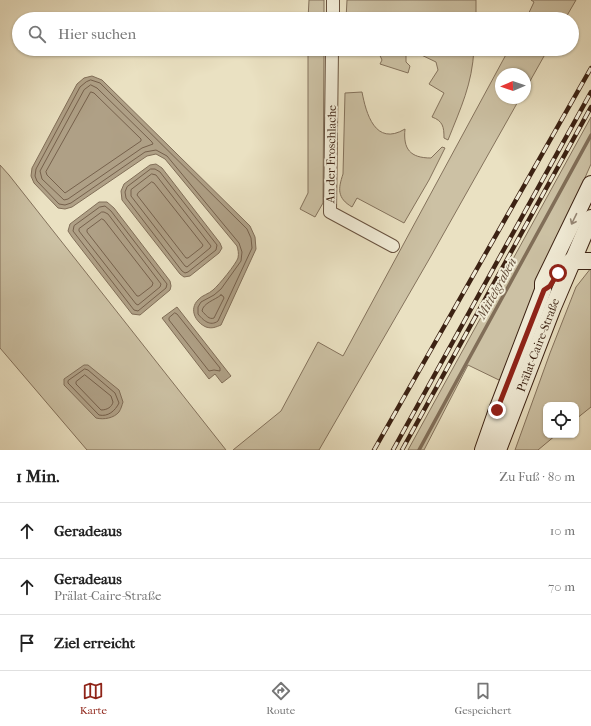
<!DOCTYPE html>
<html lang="de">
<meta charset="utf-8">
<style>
:root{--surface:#fff;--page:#f6f6f6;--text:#222;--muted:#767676;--line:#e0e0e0;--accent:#8f2418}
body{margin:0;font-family:"IM FELL French Canon",serif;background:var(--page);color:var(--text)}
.controls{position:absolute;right:12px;bottom:12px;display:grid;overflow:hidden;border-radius:8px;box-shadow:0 1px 3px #0004}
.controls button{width:36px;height:36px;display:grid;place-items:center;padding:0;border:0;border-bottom:1px solid var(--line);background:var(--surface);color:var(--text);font:20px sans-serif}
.compass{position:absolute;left:495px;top:68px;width:36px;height:36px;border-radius:50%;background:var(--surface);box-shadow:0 1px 3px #0004;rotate:268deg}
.stop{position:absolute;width:12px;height:12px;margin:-9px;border:3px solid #8f2418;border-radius:50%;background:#fff}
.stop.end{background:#8f2418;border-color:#fff;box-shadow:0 1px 4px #0008}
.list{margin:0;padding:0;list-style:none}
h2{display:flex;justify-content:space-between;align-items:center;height:52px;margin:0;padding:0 16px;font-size:17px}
h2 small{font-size:13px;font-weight:400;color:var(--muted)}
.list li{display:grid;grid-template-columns:26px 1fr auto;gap:12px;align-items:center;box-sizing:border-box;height:56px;padding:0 16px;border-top:1px solid var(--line)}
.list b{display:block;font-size:15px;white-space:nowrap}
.list p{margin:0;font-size:13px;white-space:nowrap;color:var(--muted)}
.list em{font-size:13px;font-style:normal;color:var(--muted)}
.icon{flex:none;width:22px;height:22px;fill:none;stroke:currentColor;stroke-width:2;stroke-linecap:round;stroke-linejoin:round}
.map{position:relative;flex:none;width:591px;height:450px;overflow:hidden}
.search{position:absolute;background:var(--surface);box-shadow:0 1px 3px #0004;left:12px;right:12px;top:12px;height:44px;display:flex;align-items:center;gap:10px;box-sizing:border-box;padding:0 14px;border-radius:22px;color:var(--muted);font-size:15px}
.sheet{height:220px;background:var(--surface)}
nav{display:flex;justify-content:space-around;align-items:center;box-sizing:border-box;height:56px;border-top:1px solid var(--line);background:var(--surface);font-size:11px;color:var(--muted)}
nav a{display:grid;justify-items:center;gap:2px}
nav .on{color:var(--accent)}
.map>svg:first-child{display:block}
</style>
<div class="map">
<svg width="591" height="450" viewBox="0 0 591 450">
<rect width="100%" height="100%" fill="#eae1c2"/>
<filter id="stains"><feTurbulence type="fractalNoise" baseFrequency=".005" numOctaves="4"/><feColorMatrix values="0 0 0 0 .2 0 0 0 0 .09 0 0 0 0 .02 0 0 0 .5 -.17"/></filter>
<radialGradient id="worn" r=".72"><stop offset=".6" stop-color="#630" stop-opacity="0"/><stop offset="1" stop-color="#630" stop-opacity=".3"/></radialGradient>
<!-- green -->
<g fill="#ccc1a4" stroke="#84725c">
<polygon points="309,0 324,0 324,19 308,19"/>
<polygon points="347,0 476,0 476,19 346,19"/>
<polygon points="531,0 576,0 565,19 526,19 534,2"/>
<polygon points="308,49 324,49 323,203 315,217 300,209 308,193"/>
<path d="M377 49H474C472 85 461 107 448 140L444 138C444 127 443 121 432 117L444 93 429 84 438 70 436 62 413 51 406 53V62L410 66 408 73 380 64 382 60Z"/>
<polygon points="509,49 548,49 525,90 525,74 501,74 501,98 520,98 431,256 319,450 233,450 281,411 318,342 343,356"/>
<path d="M362 92C366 113 375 147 405 129 403 149 410 158 431 158L442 147 445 148 429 180 404 223 357 198 352 207C337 198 338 189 343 174L345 93Z"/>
<polygon points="591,117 591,164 538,285 501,381 468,365 424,450 408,450"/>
<polygon points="0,165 9,175 226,450 87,450 0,348"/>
<polygon points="591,268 591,407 576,419 576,405 546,405 546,435 556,435 538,450 515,450 550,353 576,287"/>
</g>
<!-- water -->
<g fill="#afa086" stroke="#816e58">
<path d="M92 76 102 80 250 226 255 237 256 249 221 325C216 327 212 329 206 327 195 322 189 309 198 300 202 295 209 294 213 290 219 285 236 264 238 258 239 253 238 250 237 246L165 159 156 154 147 156 72 207 65 209 58 208 34 183 31 176 32 168 77 84 84 78Z"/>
<polygon points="156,164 162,168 220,243 222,248 219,253 190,276 184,277 180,274 122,200 121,191 124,184 150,165"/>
<polygon points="99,202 107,202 114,208 170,281 171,286 170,290 140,315 132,314 72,237 68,231 70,224"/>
<polygon points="177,307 231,376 222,383 215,374 209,379 162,318"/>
<path d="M84 365H88L119 390 123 402C122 405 121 409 119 412 114 418 104 420 96 418L64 385V379Z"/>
</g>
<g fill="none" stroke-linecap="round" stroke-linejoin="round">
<!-- shore -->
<g stroke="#76614c" stroke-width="1">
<path d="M91 80 100 83 247 229 251 238 252 248 218 321C210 327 203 320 198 314V307L201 302 214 295 221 289 241 261 242 252 239 243 167 156 156 150 145 152 71 203 65 205 59 204 37 181 35 176 36 169 80 87 86 82Z"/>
<polygon points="91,85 97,88 152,142 153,144 142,148 68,199 64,200 42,179 40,171 84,90"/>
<polygon points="91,92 94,93 141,139 141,141 65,193 47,175 46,172"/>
<polygon points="151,169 155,169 160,172 217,245 216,250 188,272 185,273 182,271 126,198 125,192 127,187"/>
<polygon points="152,174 156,175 211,246 210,248 187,267 185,266 131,196 131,190"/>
<polygon points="152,182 154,183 203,245 202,247 188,258 186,258 137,195 138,193"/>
<polygon points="100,207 105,206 111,211 167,284 166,288 138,311 134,310 73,231 74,226"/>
<polygon points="102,212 104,212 108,214 161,284 160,287 138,305 136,304 79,231 79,229"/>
<polygon points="102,219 104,220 153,283 152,286 139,296 137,296 87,232 87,230"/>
<path d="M221 295 223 296 224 298 214 318C209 320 206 315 202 311 203 303 215 300 221 295Z"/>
<polygon points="175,313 177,314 220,368 220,371 214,370 209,371 169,320 169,318"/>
<path d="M85 369 88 370 115 393 119 403C115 411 108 417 99 415L68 383V381Z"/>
<path d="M85 375 111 396 113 402C112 407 107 410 101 410L76 384V382Z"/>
</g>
<!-- stream -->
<polyline stroke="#816e58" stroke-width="3.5" points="419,450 591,135"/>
<defs>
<g id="street">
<polyline points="333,19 333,0"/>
<polyline points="332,49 330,212 393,246"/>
</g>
<g id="secondary">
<polyline points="564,267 571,261 591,261"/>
<polyline points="483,450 497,410 543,290 543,283 591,184"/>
<polyline points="498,450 553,307 591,218"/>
</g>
</defs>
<!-- street casing -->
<use href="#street" stroke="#68523f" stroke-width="14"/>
<!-- secondary casing -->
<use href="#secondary" stroke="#3c2213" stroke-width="18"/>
<!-- street -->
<use href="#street" stroke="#f1ecd7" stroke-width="12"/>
<!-- secondary -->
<use href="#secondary" stroke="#f1ecd7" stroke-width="16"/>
<defs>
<g id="rail">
<polyline points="374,450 591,68"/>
<polyline points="393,450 591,92"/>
<polyline points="402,450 591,107"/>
</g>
</defs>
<!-- rail casing -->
<use href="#rail" stroke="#3c2213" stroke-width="4.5"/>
<!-- rail -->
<use href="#rail" stroke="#f1ecd7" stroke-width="3" stroke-dasharray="9" stroke-linecap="butt"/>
</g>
<!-- one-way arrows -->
<defs><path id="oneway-shaft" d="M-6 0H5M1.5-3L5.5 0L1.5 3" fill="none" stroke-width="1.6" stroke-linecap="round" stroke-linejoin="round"/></defs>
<use stroke="#968775" href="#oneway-shaft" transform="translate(574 219) rotate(116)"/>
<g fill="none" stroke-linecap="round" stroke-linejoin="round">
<!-- route -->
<polyline stroke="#8f2418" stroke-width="5" points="497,410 544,290 550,286 558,273"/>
</g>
<g text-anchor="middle" stroke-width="4" stroke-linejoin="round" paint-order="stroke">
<!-- street labels -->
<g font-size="12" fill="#3c2213" stroke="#f1ecd7">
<text transform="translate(331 154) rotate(-89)" y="4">An der Froschlache</text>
<text transform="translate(538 345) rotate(-69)" y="4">Prälat-Caire-Straße</text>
</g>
<!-- water labels -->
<g font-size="13" font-style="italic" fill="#644e3b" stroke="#f1ecd7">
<text transform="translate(496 288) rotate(-61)" y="5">Mittelgraben</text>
</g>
</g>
<rect width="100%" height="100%" filter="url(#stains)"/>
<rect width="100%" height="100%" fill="url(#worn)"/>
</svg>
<div class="controls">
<button><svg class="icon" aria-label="locate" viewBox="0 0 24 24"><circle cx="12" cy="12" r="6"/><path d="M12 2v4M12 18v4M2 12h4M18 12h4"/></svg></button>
</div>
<svg class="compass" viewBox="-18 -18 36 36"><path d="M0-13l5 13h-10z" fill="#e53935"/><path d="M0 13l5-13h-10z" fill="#767676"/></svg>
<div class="stop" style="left:558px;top:273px"></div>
<div class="stop end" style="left:497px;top:410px"></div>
<div class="search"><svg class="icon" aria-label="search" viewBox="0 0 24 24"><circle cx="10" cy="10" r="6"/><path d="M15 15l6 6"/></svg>Hier suchen</div>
</div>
<section class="sheet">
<h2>1 Min.<small>Zu Fuß · 80 m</small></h2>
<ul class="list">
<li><svg class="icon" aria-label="ahead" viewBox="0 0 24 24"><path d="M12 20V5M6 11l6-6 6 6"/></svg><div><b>Geradeaus</b></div><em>10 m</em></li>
<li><svg class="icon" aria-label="ahead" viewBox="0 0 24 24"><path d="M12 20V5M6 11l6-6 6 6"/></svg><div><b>Geradeaus</b><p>Prälat-Caire-Straße</p></div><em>70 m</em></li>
<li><svg class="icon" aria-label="arrive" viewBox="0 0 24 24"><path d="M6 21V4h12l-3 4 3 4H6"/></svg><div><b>Ziel erreicht</b></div></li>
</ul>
</section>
<nav>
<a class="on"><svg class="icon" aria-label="map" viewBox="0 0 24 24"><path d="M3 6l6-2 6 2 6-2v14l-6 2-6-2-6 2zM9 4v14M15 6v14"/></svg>Karte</a>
<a><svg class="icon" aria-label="directions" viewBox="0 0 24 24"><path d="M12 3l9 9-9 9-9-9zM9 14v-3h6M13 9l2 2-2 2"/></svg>Route</a>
<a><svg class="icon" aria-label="saved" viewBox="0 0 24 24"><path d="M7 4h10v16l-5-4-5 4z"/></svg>Gespeichert</a>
</nav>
